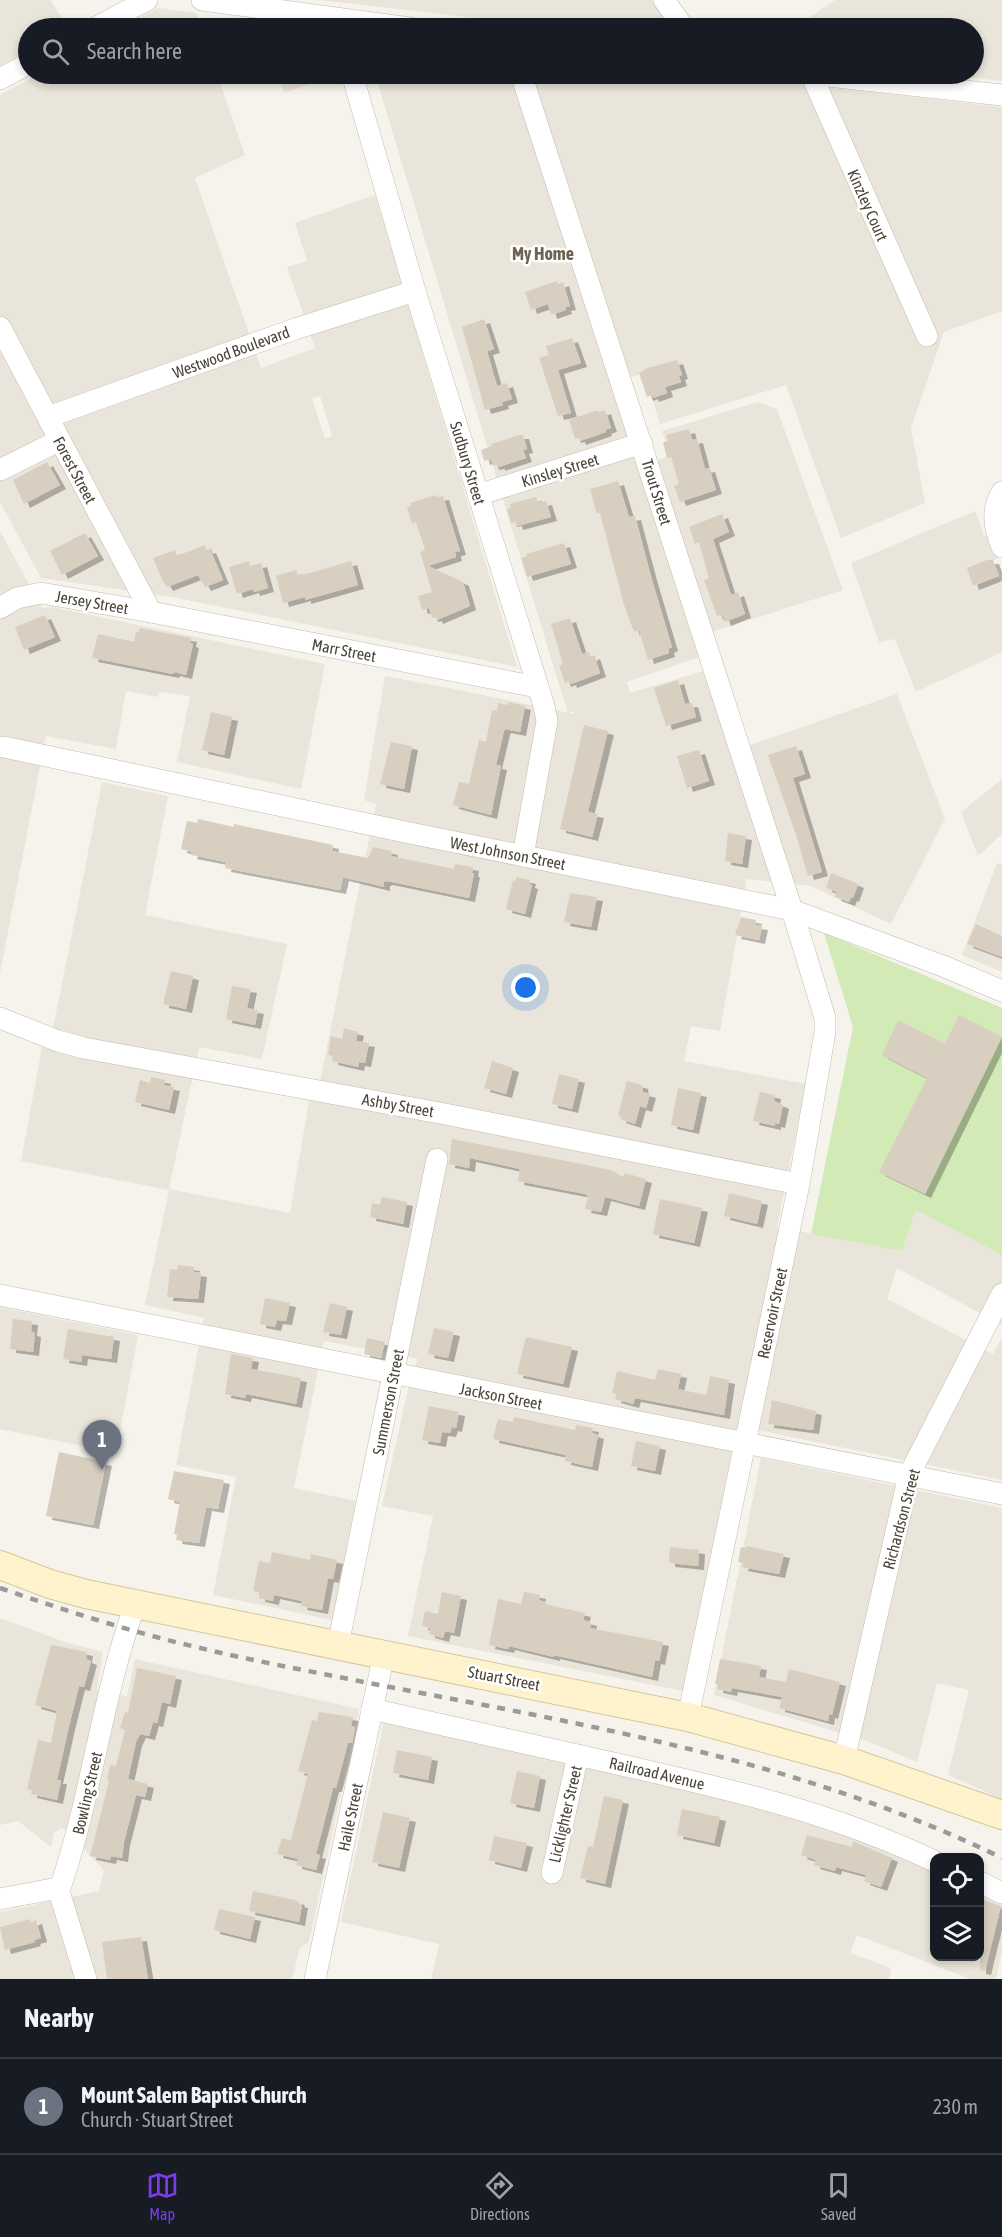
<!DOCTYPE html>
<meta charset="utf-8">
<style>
:root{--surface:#171b24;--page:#242831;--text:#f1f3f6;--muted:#9ea1a6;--line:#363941;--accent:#7c3aed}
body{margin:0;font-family:"Asap Condensed",sans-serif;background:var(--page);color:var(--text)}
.controls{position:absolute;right:18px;bottom:18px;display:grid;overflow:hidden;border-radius:12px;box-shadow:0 3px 9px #0003}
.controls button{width:54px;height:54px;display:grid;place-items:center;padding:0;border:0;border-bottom:2px solid var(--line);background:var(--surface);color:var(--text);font:30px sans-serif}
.you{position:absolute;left:526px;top:988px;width:21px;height:21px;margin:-15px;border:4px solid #fff;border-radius:50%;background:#1a73e8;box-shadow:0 0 0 9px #1a73e833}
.badge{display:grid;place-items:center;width:39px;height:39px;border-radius:50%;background:var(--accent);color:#fff;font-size:20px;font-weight:700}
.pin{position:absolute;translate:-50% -50px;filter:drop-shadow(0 2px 3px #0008)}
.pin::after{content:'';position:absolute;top:32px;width:21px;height:18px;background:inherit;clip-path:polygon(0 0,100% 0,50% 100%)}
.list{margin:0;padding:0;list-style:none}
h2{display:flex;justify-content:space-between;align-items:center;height:78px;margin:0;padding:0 24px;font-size:26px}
h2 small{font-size:20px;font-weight:400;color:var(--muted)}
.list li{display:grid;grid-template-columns:39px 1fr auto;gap:18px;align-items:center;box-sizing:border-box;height:96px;padding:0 24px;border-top:2px solid var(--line)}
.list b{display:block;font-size:22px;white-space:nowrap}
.list p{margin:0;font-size:20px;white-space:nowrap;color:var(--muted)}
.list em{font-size:20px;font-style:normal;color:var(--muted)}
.icon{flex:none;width:33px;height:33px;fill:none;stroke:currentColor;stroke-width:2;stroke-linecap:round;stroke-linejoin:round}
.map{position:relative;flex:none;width:1002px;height:1979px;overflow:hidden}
.search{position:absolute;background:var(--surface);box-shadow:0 3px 9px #0003;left:18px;right:18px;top:18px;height:66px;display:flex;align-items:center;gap:15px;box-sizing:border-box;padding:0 21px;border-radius:33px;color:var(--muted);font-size:22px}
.sheet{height:174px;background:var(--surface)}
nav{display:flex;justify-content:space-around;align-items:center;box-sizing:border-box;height:84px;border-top:2px solid var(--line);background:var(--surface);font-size:16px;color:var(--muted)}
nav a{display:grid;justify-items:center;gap:3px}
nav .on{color:var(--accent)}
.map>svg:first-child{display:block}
</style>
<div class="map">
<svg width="1002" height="1979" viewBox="0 0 1002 1979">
<defs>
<filter id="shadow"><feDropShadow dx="6" dy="4" stdDeviation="0" flood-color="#0004"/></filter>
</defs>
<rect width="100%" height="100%" fill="#f6f3ec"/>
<!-- residential -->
<g fill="#eae5da" fill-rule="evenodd">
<polygon points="0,0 50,0 69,28 28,28 28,50 0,66"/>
<polygon points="320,0 652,0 673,28 563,28"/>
<polygon points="835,0 1002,0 1002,81 941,74 974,74 974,28 793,28"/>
<polygon points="158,8 196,13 202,28 121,28"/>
<polygon points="263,21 325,28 265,28"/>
<path d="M39 74H217L245 155 195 178 261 368 315 348 287 267 307 261 295 223 375 195 517 667 172 597 41 578 0 502V95ZM320 396 332 436 325 439 312 398Z"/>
<polygon points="278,74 339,74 284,93"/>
<polygon points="375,74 712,74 1002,107 1002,311 944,332 911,428 925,503 841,538 786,385 660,424 644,373 610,384 637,467 670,456 662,431 758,402 777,409 843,590 693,638 699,657 627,682 630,693 703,671 730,752 897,694 945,819 891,924 811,886 747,879 720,1031 691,1026 684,1061 806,1084 777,1227 902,1251 916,1210 1002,1255 1002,1325 897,1268 887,1299 993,1354 1002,1338 1002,1480 737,1426 683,1691 408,1636 433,1516 382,1506 408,1389 418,1359 324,1341 294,1488 356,1501 332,1620 213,1595 236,1477 176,1465 204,1318 145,1305 169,1190 21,1161 42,1047 49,1049 102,782 168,796 145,915 287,944 262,1059 199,1047 169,1189 290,1213 309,1100 316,1101 376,804 364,800 385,676 454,689 574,714 573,711 568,713 552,662"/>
<polygon points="975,511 984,536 1002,528 1002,556 993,561 1002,586 1002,652 916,692 895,639 879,642 851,563"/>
<polygon points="0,531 42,608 52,607 325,664 301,789 177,762 190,696 160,692 158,697 126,691 116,749 46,736 0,973"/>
<polygon points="1002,779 1002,834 978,856 961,812"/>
<polygon points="997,863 1002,864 1002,972 962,955"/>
<polygon points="0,1307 138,1335 116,1453 0,1429"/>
<polygon points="761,1458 1002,1508 1002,1799 948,1775 969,1690 937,1683 917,1762 867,1741 714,1695"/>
<polygon points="0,1618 65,1642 103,1652 97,1690 127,1696 135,1659 359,1709 309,1942 300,1948 292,1979 0,1979 0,1912 99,1891 104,1870 62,1828 54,1832 51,1847 18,1821 0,1825"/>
<polygon points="385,1716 758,1800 934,1865 934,1956 980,1956 980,1886 1002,1897 1002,1951 996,1979 970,1979 857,1935 850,1953 891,1968 889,1979 431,1979 439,1944 341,1922"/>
</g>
<!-- green -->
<polygon fill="#d2eab5" points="824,933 1002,1008 1002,1255 916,1210 902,1251 811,1234 853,1027"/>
<!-- building -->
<g fill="#d8cfc1" filter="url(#shadow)">
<polygon points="557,281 558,284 563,282 570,306 565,307 566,310 551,315 548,304 531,310 525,292"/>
<polygon points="484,319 494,349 487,351 497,386 507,383 512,399 502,402 503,405 485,410 462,327"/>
<polygon points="572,338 581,363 558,370 571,413 558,416 539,358 549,355 546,346"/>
<polygon points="677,360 682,375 679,376 681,382 665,387 667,393 653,398 652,395 647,397 639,373 644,371 644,369"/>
<polygon points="598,410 599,412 605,410 611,428 605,430 606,432 580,441 579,438 575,439 569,420"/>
<polygon points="689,429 692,440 697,439 705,469 709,468 716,490 680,502 674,486 679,484 671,457 667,458 663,442 668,441 666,435"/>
<polygon points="519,435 523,435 527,449 523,450 526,458 499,467 499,465 493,466 491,459 484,461 481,450 492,446 491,444"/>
<polygon points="47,462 60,485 24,504 13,480"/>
<polygon points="618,481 629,517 635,516 652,580 672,647 668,649 669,653 648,660 639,630 634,632 624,605 600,513 597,514 590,489"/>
<polygon points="436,495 437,497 443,496 460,551 455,552 456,557 428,566 463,582 470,606 437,620 436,617 432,618 429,608 422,610 418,596 432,592 420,552 425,550 416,522 412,524 407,507 411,506 410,503"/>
<polygon points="536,497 538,503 546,501 551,517 517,526 516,522 511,523 507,509 511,508 510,504"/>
<polygon points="722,514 729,532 713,539 731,595 738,592 745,614 725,622 722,614 717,616 704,580 709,578 699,542 695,544 689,527"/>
<polygon points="85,533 98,556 62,575 50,551"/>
<polygon points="564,543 571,564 527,577 521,558 527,556 526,554"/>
<polygon points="205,545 207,550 210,549 223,580 205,587 198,575 167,587 164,582 163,582 153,558 175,550 177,556"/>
<polygon points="987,560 993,560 999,576 973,586 967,568"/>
<polygon points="249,561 250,566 261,563 268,588 254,592 253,589 237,594 229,567"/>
<polygon points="351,561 358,585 305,600 305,597 283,603 276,576 296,570 298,575 310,573"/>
<polygon points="45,615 55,637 24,650 15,627"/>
<polygon points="570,618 582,654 589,652 590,657 594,655 600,673 571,684 570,681 565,683 559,665 563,664 551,624"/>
<polygon points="140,628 191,638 190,643 193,644 186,675 174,672 173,674 92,658 98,634 134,642 136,632 139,633"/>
<polygon points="678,680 685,704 692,703 696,717 666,726 654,688"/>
<polygon points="509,702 525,706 520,732 505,729 504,731 496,765 501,766 491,815 453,805 459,782 469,784 479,740 486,742 492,710 497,711 498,703 508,705"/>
<polygon points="211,712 232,717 224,755 202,750"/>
<polygon points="584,725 608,731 588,812 598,814 592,837 560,829"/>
<polygon points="391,742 412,746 404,789 380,784"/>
<polygon points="796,746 805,774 793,778 822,872 808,876 796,835 768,755"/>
<polygon points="699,750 709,781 687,788 677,756"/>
<polygon points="198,819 234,827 234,824 333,845 332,851 368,858 373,847 392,851 391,856 454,869 455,864 473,867 472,873 474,873 469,898 387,881 384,882 384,887 343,877 340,890 225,868 226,862 191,855 192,852 181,849 187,821 197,823"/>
<polygon points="728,833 746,836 742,864 725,861"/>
<polygon points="831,873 858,884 853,898 851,897 849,902 835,897 837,892 826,888"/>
<polygon points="517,877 530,880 529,884 532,885 525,914 506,909 513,880 515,881"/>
<polygon points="570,893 597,897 591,927 564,922"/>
<polygon points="741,917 756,920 755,925 762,926 759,940 735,935"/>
<polygon points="976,924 1002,936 1002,957 967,944"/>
<polygon points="171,971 193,976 186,1009 163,1004"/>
<polygon points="232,986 251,989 247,1008 258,1010 255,1025 226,1019"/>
<polygon points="959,1015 1002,1037 925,1194 879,1172 927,1078 882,1055 898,1020 945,1044"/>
<polygon points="344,1028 358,1032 356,1041 369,1043 365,1063 359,1062 358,1067 332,1061 333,1056 328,1055 331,1036 342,1039"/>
<polygon points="492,1061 513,1068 506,1094 484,1088"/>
<polygon points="559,1074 579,1079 572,1109 552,1104"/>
<polygon points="151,1077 165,1080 164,1085 174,1087 169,1110 135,1102 140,1080 150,1083"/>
<polygon points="627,1081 642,1085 643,1092 650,1094 646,1108 640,1106 635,1124 620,1119 621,1116 618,1115"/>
<polygon points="678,1088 701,1093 693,1130 671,1125"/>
<polygon points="760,1092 775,1095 774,1101 783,1105 779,1124 775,1123 775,1126 753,1121"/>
<polygon points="452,1139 592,1166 613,1171 623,1177 625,1173 646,1179 639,1206 605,1197 601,1212 585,1209 588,1196 585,1194 518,1181 520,1169 470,1158 469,1168 449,1164"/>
<polygon points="729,1193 762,1201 757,1224 724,1216"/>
<polygon points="382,1197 407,1202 403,1224 370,1217 372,1203 380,1205"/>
<polygon points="660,1199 702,1208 694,1243 653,1234"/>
<polygon points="178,1265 194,1267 194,1272 201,1273 198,1299 167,1297 170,1269 177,1270"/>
<polygon points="265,1298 290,1303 286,1321 277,1320 275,1327 260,1324"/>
<polygon points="330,1303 347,1307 341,1335 323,1332"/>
<polygon points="13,1319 32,1321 31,1332 35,1333 33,1352 10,1349"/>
<polygon points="434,1328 454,1332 448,1358 428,1354"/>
<polygon points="68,1329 114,1337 111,1359 82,1355 81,1362 63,1359"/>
<polygon points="526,1337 572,1347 563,1384 517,1374"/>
<polygon points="367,1338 385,1342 381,1358 364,1354"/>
<polygon points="231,1354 253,1358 251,1369 301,1378 296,1404 246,1394 245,1398 225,1394"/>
<polygon points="658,1369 681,1374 678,1389 706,1395 710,1376 729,1380 724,1415 635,1398 633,1404 615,1399 616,1394 612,1393 617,1371 655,1380"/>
<polygon points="772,1400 816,1411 813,1430 768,1424"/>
<polygon points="429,1406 459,1412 456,1428 452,1427 450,1433 442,1432 440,1443 422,1440"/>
<polygon points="514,1417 575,1430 576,1425 593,1428 592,1433 598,1435 592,1467 565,1461 566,1455 493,1439 498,1419 513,1422"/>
<polygon points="636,1441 660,1446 655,1471 631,1466"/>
<polygon points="59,1452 106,1462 93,1525 46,1516"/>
<polygon points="174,1471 224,1480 218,1509 206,1507 199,1543 176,1540 177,1535 174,1534 180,1502 168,1499"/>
<polygon points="747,1546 784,1554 779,1574 742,1567 743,1563 738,1562 741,1547 746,1548"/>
<polygon points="670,1547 699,1550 698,1566 669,1563"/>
<polygon points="272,1552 310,1560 311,1554 337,1560 333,1579 328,1578 322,1610 301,1606 302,1601 274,1595 273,1601 259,1598 260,1592 253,1591 259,1561 270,1563"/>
<polygon points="442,1592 461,1596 454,1633 445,1631 443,1638 429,1634 430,1628 422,1626 425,1611 438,1614"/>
<polygon points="524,1592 540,1595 539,1600 545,1602 545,1604 585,1613 583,1620 591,1622 590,1628 663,1642 659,1661 655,1660 652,1677 554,1655 554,1657 509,1646 508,1649 489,1645 498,1599 521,1604"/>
<polygon points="51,1645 87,1652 86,1659 91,1661 84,1687 79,1686 69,1726 57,1780 61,1780 57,1800 31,1794 32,1790 27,1789 38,1740 51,1743 57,1711 35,1705"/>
<polygon points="720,1659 761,1666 759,1677 786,1682 789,1669 840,1682 832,1715 829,1714 828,1721 779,1708 782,1697 732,1688 731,1692 717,1689 718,1684 715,1684"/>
<polygon points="137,1668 176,1676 170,1704 162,1702 157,1723 153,1722 149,1736 140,1734 136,1742 128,1779 148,1784 145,1797 136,1795 124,1842 122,1858 111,1856 110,1860 90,1856 109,1781 107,1780 110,1765 116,1766 125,1730 120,1728 125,1712 128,1713"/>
<polygon points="319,1712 353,1717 351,1726 355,1727 352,1743 348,1743 336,1788 333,1788 316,1854 320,1855 316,1870 296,1865 298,1859 277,1854 282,1838 291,1840 308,1774 298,1771 312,1720 317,1721"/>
<polygon points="397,1750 432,1757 428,1780 393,1773"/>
<polygon points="517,1771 540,1776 534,1808 510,1803"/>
<polygon points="604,1796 623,1800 605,1884 580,1878 588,1846 593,1847"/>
<polygon points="682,1809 720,1817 714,1843 677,1835"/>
<polygon points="383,1812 410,1818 399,1868 372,1862"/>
<polygon points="807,1835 852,1847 853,1841 892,1858 881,1887 864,1881 866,1875 836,1867 835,1871 814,1865 816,1860 801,1855"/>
<polygon points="494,1836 527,1843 521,1868 489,1860"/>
<polygon points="253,1891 299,1901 298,1903 302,1904 299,1922 249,1911"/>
<polygon points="980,1899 1001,1906 985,1971 980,1970"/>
<polygon points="219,1909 255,1917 250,1939 214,1930"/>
<polygon points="30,1919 31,1922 36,1920 41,1938 34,1940 35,1942 5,1950 0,1927"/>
<polygon points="141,1937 148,1979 107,1979 102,1942"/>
</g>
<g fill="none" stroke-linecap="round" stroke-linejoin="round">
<defs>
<g id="street">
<polyline points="202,0 410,28"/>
<polyline points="664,0 684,28"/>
<polyline points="95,28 147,0"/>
<polyline points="352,74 415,291 544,706 547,721 523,856"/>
<polyline points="521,74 792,910 825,1018 825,1032 799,1184 688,1717"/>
<polyline points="810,74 1002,95"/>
<polyline points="811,74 927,336"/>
<polyline points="0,79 28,64"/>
<polyline points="0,327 151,612"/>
<polyline points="48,417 295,329 415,291"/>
<polyline points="0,470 60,440"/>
<path d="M1002 492C991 510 994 527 1002 547"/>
<polyline points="478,495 642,443"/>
<polyline points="0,608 17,598 41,593 151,612 537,687"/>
<polyline points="4,747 405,832 792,910 943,966 1002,991"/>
<polyline points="0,1018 58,1041 84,1048 445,1114 799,1184"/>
<polyline points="0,1295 1002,1494"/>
<polyline points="338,1645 437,1159"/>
<path d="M372 1709C455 1728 538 1746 622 1765 732 1790 831 1812 934 1861"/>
<polyline points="844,1760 909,1475 1002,1294"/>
<polyline points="552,1873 578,1755"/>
<polyline points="980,1882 1002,1893"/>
<polyline points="0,1899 58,1888"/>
<path d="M86 1979 58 1888 61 1885C92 1794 102 1696 135 1605"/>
<polyline points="315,1979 384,1654"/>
</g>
<polyline id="secondary" points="0,1565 50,1584 86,1594 688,1717 844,1760 1002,1815"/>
</defs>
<!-- street casing -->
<use href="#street" stroke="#c2bbae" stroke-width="22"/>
<!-- secondary casing -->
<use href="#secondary" stroke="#d6c79b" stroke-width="30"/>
<!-- street -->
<use href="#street" stroke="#fff" stroke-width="21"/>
<!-- secondary -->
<use href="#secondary" stroke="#fff3cd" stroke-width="28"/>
<!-- rail -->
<path stroke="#9a9a9a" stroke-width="4.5" stroke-dasharray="8 8" stroke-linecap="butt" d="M0 1588C66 1611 132 1632 200 1648 254 1661 309 1671 364 1682 581 1724 802 1760 1002 1858"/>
</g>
<g text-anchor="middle" stroke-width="5" stroke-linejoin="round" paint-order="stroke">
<!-- street labels -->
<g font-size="16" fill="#4b4439" stroke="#fff">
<text transform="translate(868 205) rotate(66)" y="6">Kinzley Court</text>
<text transform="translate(231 352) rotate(-20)" y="6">Westwood Boulevard</text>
<text transform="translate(468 463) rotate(73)" y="6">Sudbury Street</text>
<text transform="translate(75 470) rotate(62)" y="6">Forest Street</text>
<text transform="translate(560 470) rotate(-17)" y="6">Kinsley Street</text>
<text transform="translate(657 492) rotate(73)" y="6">Trout Street</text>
<text transform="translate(92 602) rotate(10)" y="6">Jersey Street</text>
<text transform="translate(344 650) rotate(11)" y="6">Marr Street</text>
<text transform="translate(508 853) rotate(11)" y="6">West Johnson Street</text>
<text transform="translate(398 1105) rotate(10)" y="6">Ashby Street</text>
<text transform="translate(772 1313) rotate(-78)" y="6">Reservoir Street</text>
<text transform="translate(501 1396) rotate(11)" y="6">Jackson Street</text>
<text transform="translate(388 1402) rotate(-79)" y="6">Summerson Street</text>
<text transform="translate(901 1519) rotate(-75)" y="6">Richardson Street</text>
<text transform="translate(504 1678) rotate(11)" y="6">Stuart Street</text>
<text transform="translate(657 1773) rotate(13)" y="6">Railroad Avenue</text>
<text transform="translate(87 1793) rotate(-77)" y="6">Bowling Street</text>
<text transform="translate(565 1814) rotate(-77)" y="6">Licklighter Street</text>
<text transform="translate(350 1817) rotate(-78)" y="6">Haile Street</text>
</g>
<!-- neighbourhood labels -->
<g font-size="18" font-weight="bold" fill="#6e6250" stroke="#fff">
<text x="543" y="260">My Home</text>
</g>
</g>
</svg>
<div class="controls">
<button><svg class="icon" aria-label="locate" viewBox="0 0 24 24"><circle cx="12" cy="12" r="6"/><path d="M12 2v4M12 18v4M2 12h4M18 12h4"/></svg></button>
<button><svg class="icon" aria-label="layers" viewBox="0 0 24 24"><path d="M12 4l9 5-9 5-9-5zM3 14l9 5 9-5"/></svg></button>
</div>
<div class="you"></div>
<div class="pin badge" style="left:102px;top:1470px;background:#6b7280">1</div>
<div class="search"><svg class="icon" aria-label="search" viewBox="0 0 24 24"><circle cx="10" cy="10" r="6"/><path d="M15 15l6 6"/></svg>Search here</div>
</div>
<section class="sheet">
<h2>Nearby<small></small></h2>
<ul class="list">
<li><span class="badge" style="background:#6b7280">1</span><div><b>Mount Salem Baptist Church</b><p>Church · Stuart Street</p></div><em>230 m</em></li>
</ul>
</section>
<nav>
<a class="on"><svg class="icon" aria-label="map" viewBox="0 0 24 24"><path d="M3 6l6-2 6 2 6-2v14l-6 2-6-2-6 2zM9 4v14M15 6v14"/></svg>Map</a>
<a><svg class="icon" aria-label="directions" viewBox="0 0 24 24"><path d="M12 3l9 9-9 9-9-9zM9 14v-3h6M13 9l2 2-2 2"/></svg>Directions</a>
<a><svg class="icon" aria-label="saved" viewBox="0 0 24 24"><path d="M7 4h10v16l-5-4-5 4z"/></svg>Saved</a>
</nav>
